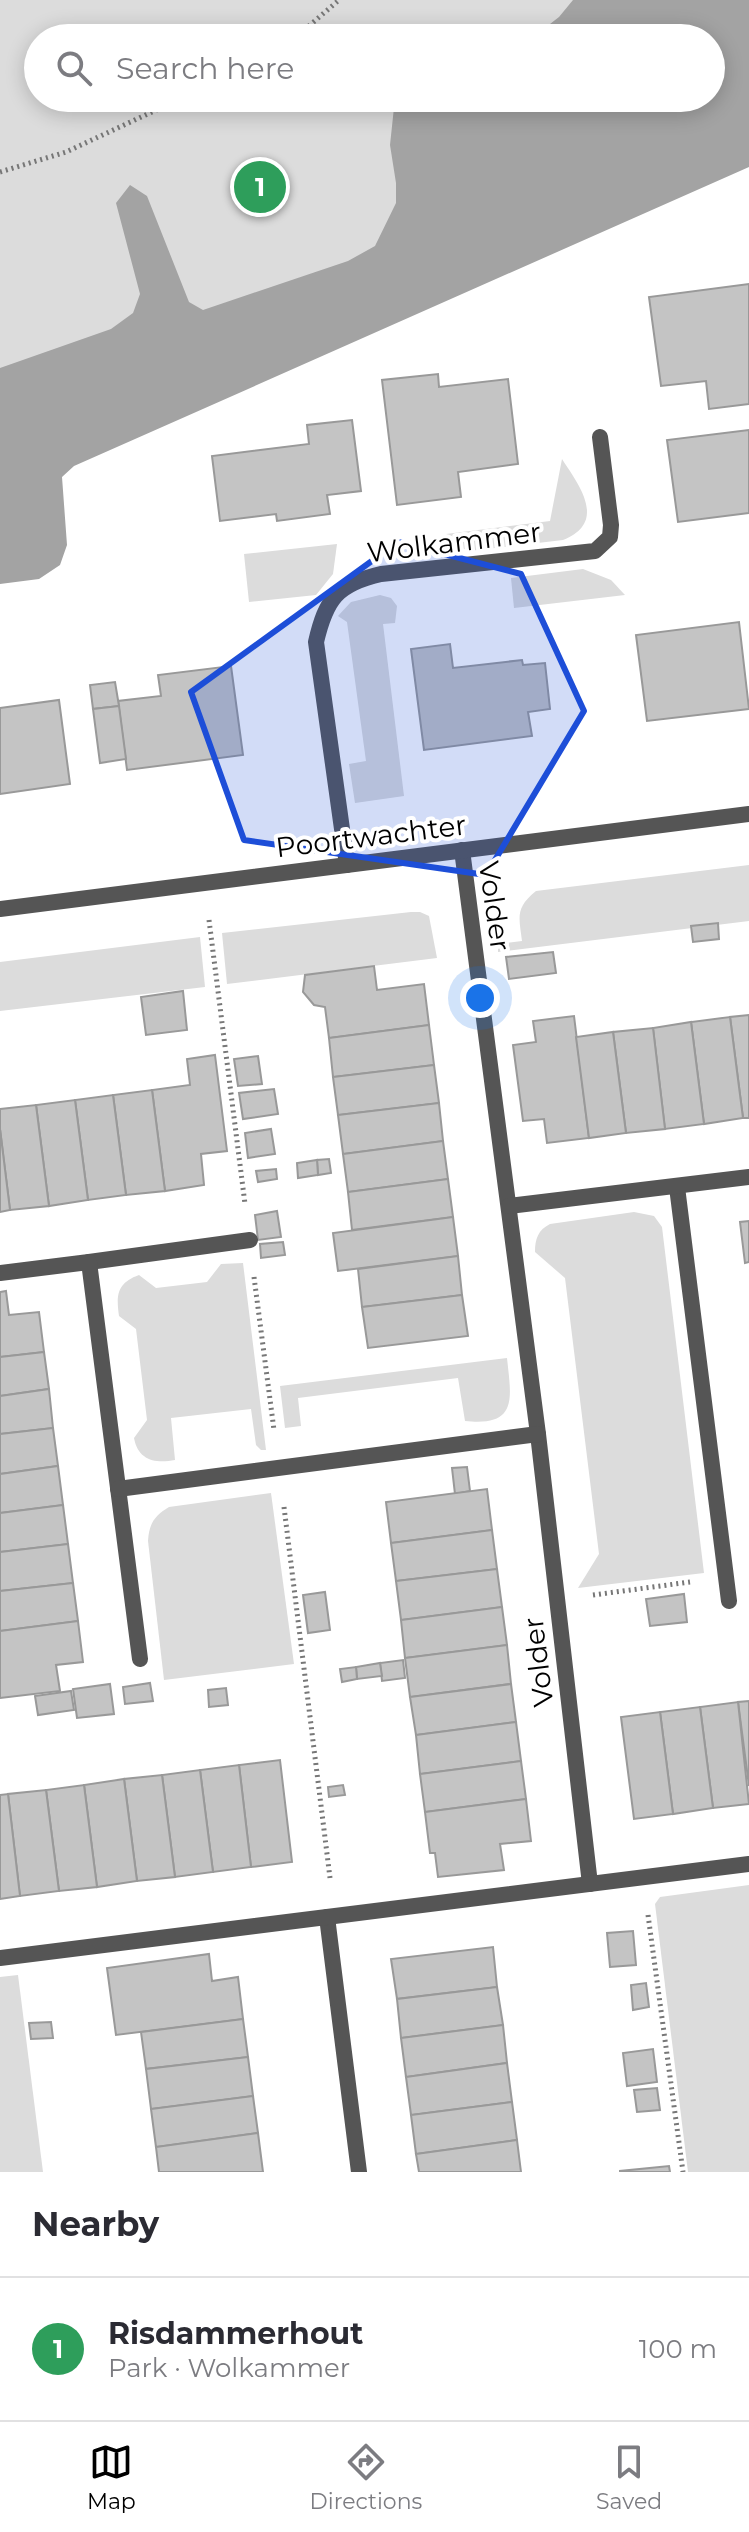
<!DOCTYPE html>
<meta charset="utf-8">
<style>
:root{--surface:#fff;--page:#f7f7f7;--text:#2b2b33;--muted:#7c7c81;--line:#e1e1e2;--accent:#000}
body{margin:0;font-family:Montserrat,sans-serif;background:var(--page);color:var(--text)}
.you{position:absolute;left:480px;top:998px;width:28px;height:28px;margin:-20px;border:6px solid #fff;border-radius:50%;background:#1a73e8;box-shadow:0 0 0 12px #1a73e833}
.badge{display:grid;place-items:center;width:52px;height:52px;border-radius:50%;background:var(--accent);color:#fff;font-size:26px;font-weight:700}
.pin{position:absolute;translate:-50% -50%;border:4px solid #fff;box-shadow:0 2px 8px #0006}
.list{margin:0;padding:0;list-style:none}
h2{display:flex;justify-content:space-between;align-items:center;height:104px;margin:0;padding:0 32px;font-size:34px}
h2 small{font-size:26px;font-weight:400;color:var(--muted)}
.list li{display:grid;grid-template-columns:52px 1fr auto;gap:24px;align-items:center;box-sizing:border-box;height:144px;padding:0 32px;border-top:2px solid var(--line)}
.list b{display:block;font-size:30px;white-space:nowrap}
.list p{margin:0;font-size:26px;white-space:nowrap;color:var(--muted)}
.list em{font-size:26px;font-style:normal;color:var(--muted)}
.icon{flex:none;width:44px;height:44px;fill:none;stroke:currentColor;stroke-width:2;stroke-linecap:round;stroke-linejoin:round}
.map{position:relative;flex:none;width:749px;height:2172px;overflow:hidden}
.search{position:absolute;background:var(--surface);box-shadow:0 4px 20px #0003;left:24px;right:24px;top:24px;height:88px;display:flex;align-items:center;gap:20px;box-sizing:border-box;padding:0 28px;border-radius:44px;color:var(--muted);font-size:30px}
.sheet{height:248px;background:var(--surface)}
nav{display:flex;justify-content:space-around;align-items:center;box-sizing:border-box;height:112px;border-top:2px solid var(--line);background:var(--surface);font-size:22px;color:var(--muted)}
nav a{display:grid;justify-items:center;gap:4px}
nav .on{color:var(--accent)}
.map>svg:first-child{display:block}
</style>
<div class="map">
<svg width="749" height="2172" viewBox="0 0 749 2172">
<rect width="100%" height="100%" fill="#fff"/>
<!-- green -->
<g fill="#dcdcdc">
<polygon points="0,0 749,0 749,4 707,38 38,38 38,98 632,98 409,277 0,421"/>
<path d="M562 459C579 485 608 522 563 540L469 551 462 548 446 534 550 521Z"/>
<polygon points="337,544 333,574 316,595 249,602 244,554"/>
<polygon points="583,569 611,580 625,595 514,608 511,578"/>
<polygon points="380,595 391,598 397,606 395,623 383,624 404,796 355,803 349,764 366,761 347,622 338,616 351,602"/>
<path d="M749 865V921L498 952V944L522 941C519 917 515 908 536 891Z"/>
<polygon points="411,912 420,912 429,916 437,958 227,984 222,933"/>
<polygon points="200,937 205,987 0,1011 0,962"/>
<path d="M634 1212 654 1216 662 1227 704 1573 578 1588 599 1554 565 1278 535 1252C535 1239 538 1230 550 1224Z"/>
<path d="M243 1263 266 1450H261L256 1445 251 1409 171 1418 175 1460C155 1464 138 1460 134 1438L147 1420 136 1329 119 1316C116 1295 117 1283 139 1275L156 1288 207 1282 221 1264Z"/>
<path d="M507 1358C511 1397 519 1427 465 1421L458 1378 298 1398 301 1426 285 1428 280 1386Z"/>
<path d="M271 1493 294 1664 164 1680 148 1541C149 1524 154 1516 169 1507Z"/>
<polygon points="749,1885 749,2172 688,2172 655,1904 660,1897"/>
<polygon points="18,1975 43,2172 0,2172 0,1977"/>
</g>
<!-- water -->
<polygon fill="#a3a3a3" points="573,0 749,0 749,167 74,466 62,477 67,545 60,565 39,579 0,584 0,368 111,329 133,313 140,294 116,203 130,185 147,196 189,302 203,310 348,261 375,246 396,203 396,183 390,145 395,98 711,98 711,38 532,38 559,17"/>
<!-- building -->
<g fill="#c4c4c4" stroke="#999" stroke-width="2">
<polygon points="749,284 749,404 709,409 706,381 661,386 649,297"/>
<polygon points="438,374 439,387 508,379 518,464 458,472 461,497 397,505 382,380"/>
<polygon points="352,420 361,491 327,495 330,514 277,521 276,514 220,521 212,456 309,444 307,425"/>
<polygon points="749,430 749,513 678,522 667,440"/>
<polygon points="739,622 749,709 647,721 636,635"/>
<polygon points="450,644 453,668 522,660 523,665 545,663 550,709 528,712 532,736 424,750 411,649"/>
<polygon points="231,666 243,755 127,770 118,701 161,696 158,675"/>
<polygon points="115,682 119,706 93,709 90,685"/>
<polygon points="59,700 70,784 0,794 0,708"/>
<polygon points="119,706 126,759 100,763 93,709"/>
<polygon points="718,923 719,939 693,942 691,926"/>
<polygon points="553,952 556,973 509,979 506,957"/>
<polygon points="374,966 377,990 424,984 429,1025 329,1038 325,1007 314,1005 303,992 305,975"/>
<polygon points="183,991 187,1030 146,1035 141,997"/>
<polygon points="749,1015 749,1118 743,1118 730,1017"/>
<polygon points="574,1016 589,1138 547,1143 544,1119 523,1121 513,1045 536,1042 533,1021"/>
<polygon points="730,1017 743,1118 704,1124 691,1022"/>
<polygon points="691,1022 704,1124 665,1129 653,1028"/>
<polygon points="429,1025 434,1065 333,1077 329,1038"/>
<polygon points="653,1028 665,1129 626,1133 613,1032"/>
<polygon points="613,1032 626,1133 589,1138 576,1037"/>
<polygon points="215,1055 227,1151 201,1154 204,1185 165,1191 152,1090 190,1085 187,1059"/>
<polygon points="258,1056 262,1084 238,1086 234,1059"/>
<polygon points="434,1065 439,1103 338,1115 333,1077"/>
<polygon points="274,1089 278,1114 243,1119 239,1093"/>
<polygon points="152,1090 165,1191 126,1195 113,1095"/>
<polygon points="113,1095 126,1195 88,1200 75,1100"/>
<polygon points="75,1100 88,1200 49,1206 36,1105"/>
<polygon points="439,1103 443,1141 343,1154 338,1115"/>
<polygon points="36,1105 49,1206 10,1210 0,1129 0,1109"/>
<polygon points="0,1129 10,1210 0,1212"/>
<polygon points="271,1129 275,1154 248,1158 245,1133"/>
<polygon points="443,1141 448,1179 348,1192 343,1154"/>
<polygon points="329,1159 331,1173 318,1175 317,1160"/>
<polygon points="317,1160 318,1175 298,1178 297,1163"/>
<polygon points="276,1169 277,1179 258,1182 256,1171"/>
<polygon points="448,1179 453,1217 352,1230 348,1192"/>
<polygon points="277,1211 281,1237 258,1240 255,1215"/>
<polygon points="453,1217 458,1256 338,1271 333,1233"/>
<polygon points="749,1221 749,1262 745,1263 740,1222"/>
<polygon points="283,1242 285,1255 261,1258 260,1244"/>
<polygon points="458,1256 462,1295 362,1307 358,1269"/>
<polygon points="6,1291 9,1315 39,1312 44,1352 0,1357 0,1292"/>
<polygon points="462,1295 468,1336 368,1348 362,1307"/>
<polygon points="44,1352 49,1389 0,1396 0,1357"/>
<polygon points="49,1389 53,1428 0,1434 0,1396"/>
<polygon points="53,1428 58,1466 0,1474 0,1434"/>
<polygon points="58,1466 63,1505 0,1513 0,1474"/>
<polygon points="467,1467 470,1491 455,1494 452,1468"/>
<polygon points="487,1489 492,1530 391,1543 386,1502"/>
<polygon points="63,1505 68,1544 0,1552 0,1513"/>
<polygon points="492,1530 497,1569 396,1581 391,1543"/>
<polygon points="68,1544 73,1583 0,1591 0,1552"/>
<polygon points="497,1569 502,1607 401,1620 396,1581"/>
<polygon points="73,1583 78,1621 0,1631 0,1591"/>
<polygon points="325,1592 330,1630 308,1633 303,1595"/>
<polygon points="684,1594 687,1622 650,1626 646,1599"/>
<polygon points="502,1607 507,1645 405,1658 401,1620"/>
<polygon points="78,1621 83,1662 56,1665 60,1691 0,1698 0,1631"/>
<polygon points="507,1645 511,1684 410,1697 405,1658"/>
<polygon points="403,1660 405,1678 382,1681 380,1663"/>
<polygon points="380,1663 382,1676 357,1679 356,1667"/>
<polygon points="356,1667 357,1679 342,1682 340,1669"/>
<polygon points="150,1683 153,1701 125,1704 123,1687"/>
<polygon points="110,1684 114,1714 77,1718 73,1689"/>
<polygon points="511,1684 516,1722 416,1735 410,1697"/>
<polygon points="226,1688 228,1705 209,1707 208,1690"/>
<polygon points="71,1691 74,1710 38,1715 35,1696"/>
<polygon points="749,1701 749,1786 738,1702"/>
<polygon points="738,1702 749,1804 713,1808 700,1707"/>
<polygon points="700,1707 713,1808 673,1814 660,1712"/>
<polygon points="660,1712 673,1814 634,1819 621,1717"/>
<polygon points="516,1722 521,1761 420,1774 416,1735"/>
<polygon points="280,1760 292,1862 251,1867 239,1765"/>
<polygon points="521,1761 526,1799 425,1812 420,1774"/>
<polygon points="239,1765 251,1867 213,1872 200,1770"/>
<polygon points="200,1770 213,1872 175,1877 162,1775"/>
<polygon points="162,1775 175,1877 137,1881 124,1779"/>
<polygon points="124,1779 137,1881 97,1887 84,1785"/>
<polygon points="84,1785 97,1887 59,1891 46,1790"/>
<polygon points="343,1785 345,1795 329,1797 328,1787"/>
<polygon points="46,1790 59,1891 20,1896 8,1794"/>
<polygon points="8,1794 20,1896 0,1899 0,1795"/>
<polygon points="526,1799 531,1841 500,1844 504,1870 438,1877 435,1853 430,1853 425,1812"/>
<polygon points="633,1931 636,1965 610,1967 607,1933"/>
<polygon points="493,1947 497,1987 397,1999 391,1959"/>
<polygon points="209,1954 212,1981 238,1977 243,2019 116,2035 107,1968"/>
<polygon points="646,1983 649,2007 633,2010 631,1985"/>
<polygon points="497,1987 503,2025 401,2038 397,1999"/>
<polygon points="243,2019 248,2057 146,2069 141,2032"/>
<polygon points="51,2022 53,2038 31,2039 29,2023"/>
<polygon points="503,2025 507,2063 406,2077 401,2038"/>
<polygon points="653,2049 657,2082 627,2086 623,2053"/>
<polygon points="248,2057 253,2096 151,2109 146,2069"/>
<polygon points="507,2063 512,2102 411,2115 406,2077"/>
<polygon points="657,2088 660,2110 637,2112 634,2090"/>
<polygon points="253,2096 258,2133 156,2147 151,2109"/>
<polygon points="512,2102 517,2140 416,2154 411,2115"/>
<polygon points="258,2133 263,2172 159,2172 156,2147"/>
<polygon points="517,2140 521,2172 419,2172 416,2154"/>
<polygon points="669,2166 670,2172 620,2172 620,2171"/>
</g>
<g fill="none" stroke-linecap="round" stroke-linejoin="round">
<!-- path -->
<g stroke="#777" stroke-width="5" stroke-dasharray="2 4" stroke-linecap="butt">
<polyline points="295,38 339,0"/>
<polyline points="0,172 66,152 182,98"/>
<polyline points="209,920 245,1204"/>
<polyline points="254,1277 274,1430"/>
<polyline points="284,1507 330,1878"/>
<polyline points="593,1595 690,1582"/>
<polyline points="648,1915 683,2172"/>
</g>
<!-- minor -->
<g stroke="#555" stroke-width="16">
<polyline points="462,850 538,1434 590,1884"/>
<path d="M347 865 316 642C326 599 337 584 381 574L595 551 610 537 611 525 600 437"/>
<polyline points="677,1187 729,1601"/>
<polyline points="509,1206 749,1177"/>
<polyline points="89,1262 250,1240"/>
<polyline points="0,1273 89,1262 140,1659"/>
<polyline points="118,1489 538,1434"/>
<polyline points="327,1917 359,2172"/>
<polyline points="0,1958 749,1864"/>
</g>
<!-- tertiary -->
<polyline stroke="#555" stroke-width="16" points="0,909 749,814"/>
</g>
<!-- marked area -->
<path fill="#1d4ed8" fill-opacity="0.2" stroke="#1d4ed8" stroke-width="6" stroke-linejoin="round" d="M398 542 521 574 584 711 486 875 244 840 191 692Z"/>
<g text-anchor="middle" stroke-width="8" stroke-linejoin="round" paint-order="stroke">
<!-- street labels -->
<g font-size="28" fill="#000" stroke="#fff">
<text transform="translate(454 542) rotate(-7)" y="10">Wolkammer</text>
<text transform="translate(371 836) rotate(-7)" y="10">Poortwachter</text>
<text transform="translate(495 906) rotate(82)" y="10">Volder</text>
<text transform="translate(538 1662) rotate(-97)" y="10">Volder</text>
</g>
</g>
</svg>
<div class="you"></div>
<div class="pin badge" style="left:260px;top:187px;background:#2e9e5b">1</div>
<div class="search"><svg class="icon" aria-label="search" viewBox="0 0 24 24"><circle cx="10" cy="10" r="6"/><path d="M15 15l6 6"/></svg>Search here</div>
</div>
<section class="sheet">
<h2>Nearby<small></small></h2>
<ul class="list">
<li><span class="badge" style="background:#2e9e5b">1</span><div><b>Risdammerhout</b><p>Park · Wolkammer</p></div><em>100 m</em></li>
</ul>
</section>
<nav>
<a class="on"><svg class="icon" aria-label="map" viewBox="0 0 24 24"><path d="M3 6l6-2 6 2 6-2v14l-6 2-6-2-6 2zM9 4v14M15 6v14"/></svg>Map</a>
<a><svg class="icon" aria-label="directions" viewBox="0 0 24 24"><path d="M12 3l9 9-9 9-9-9zM9 14v-3h6M13 9l2 2-2 2"/></svg>Directions</a>
<a><svg class="icon" aria-label="saved" viewBox="0 0 24 24"><path d="M7 4h10v16l-5-4-5 4z"/></svg>Saved</a>
</nav>
